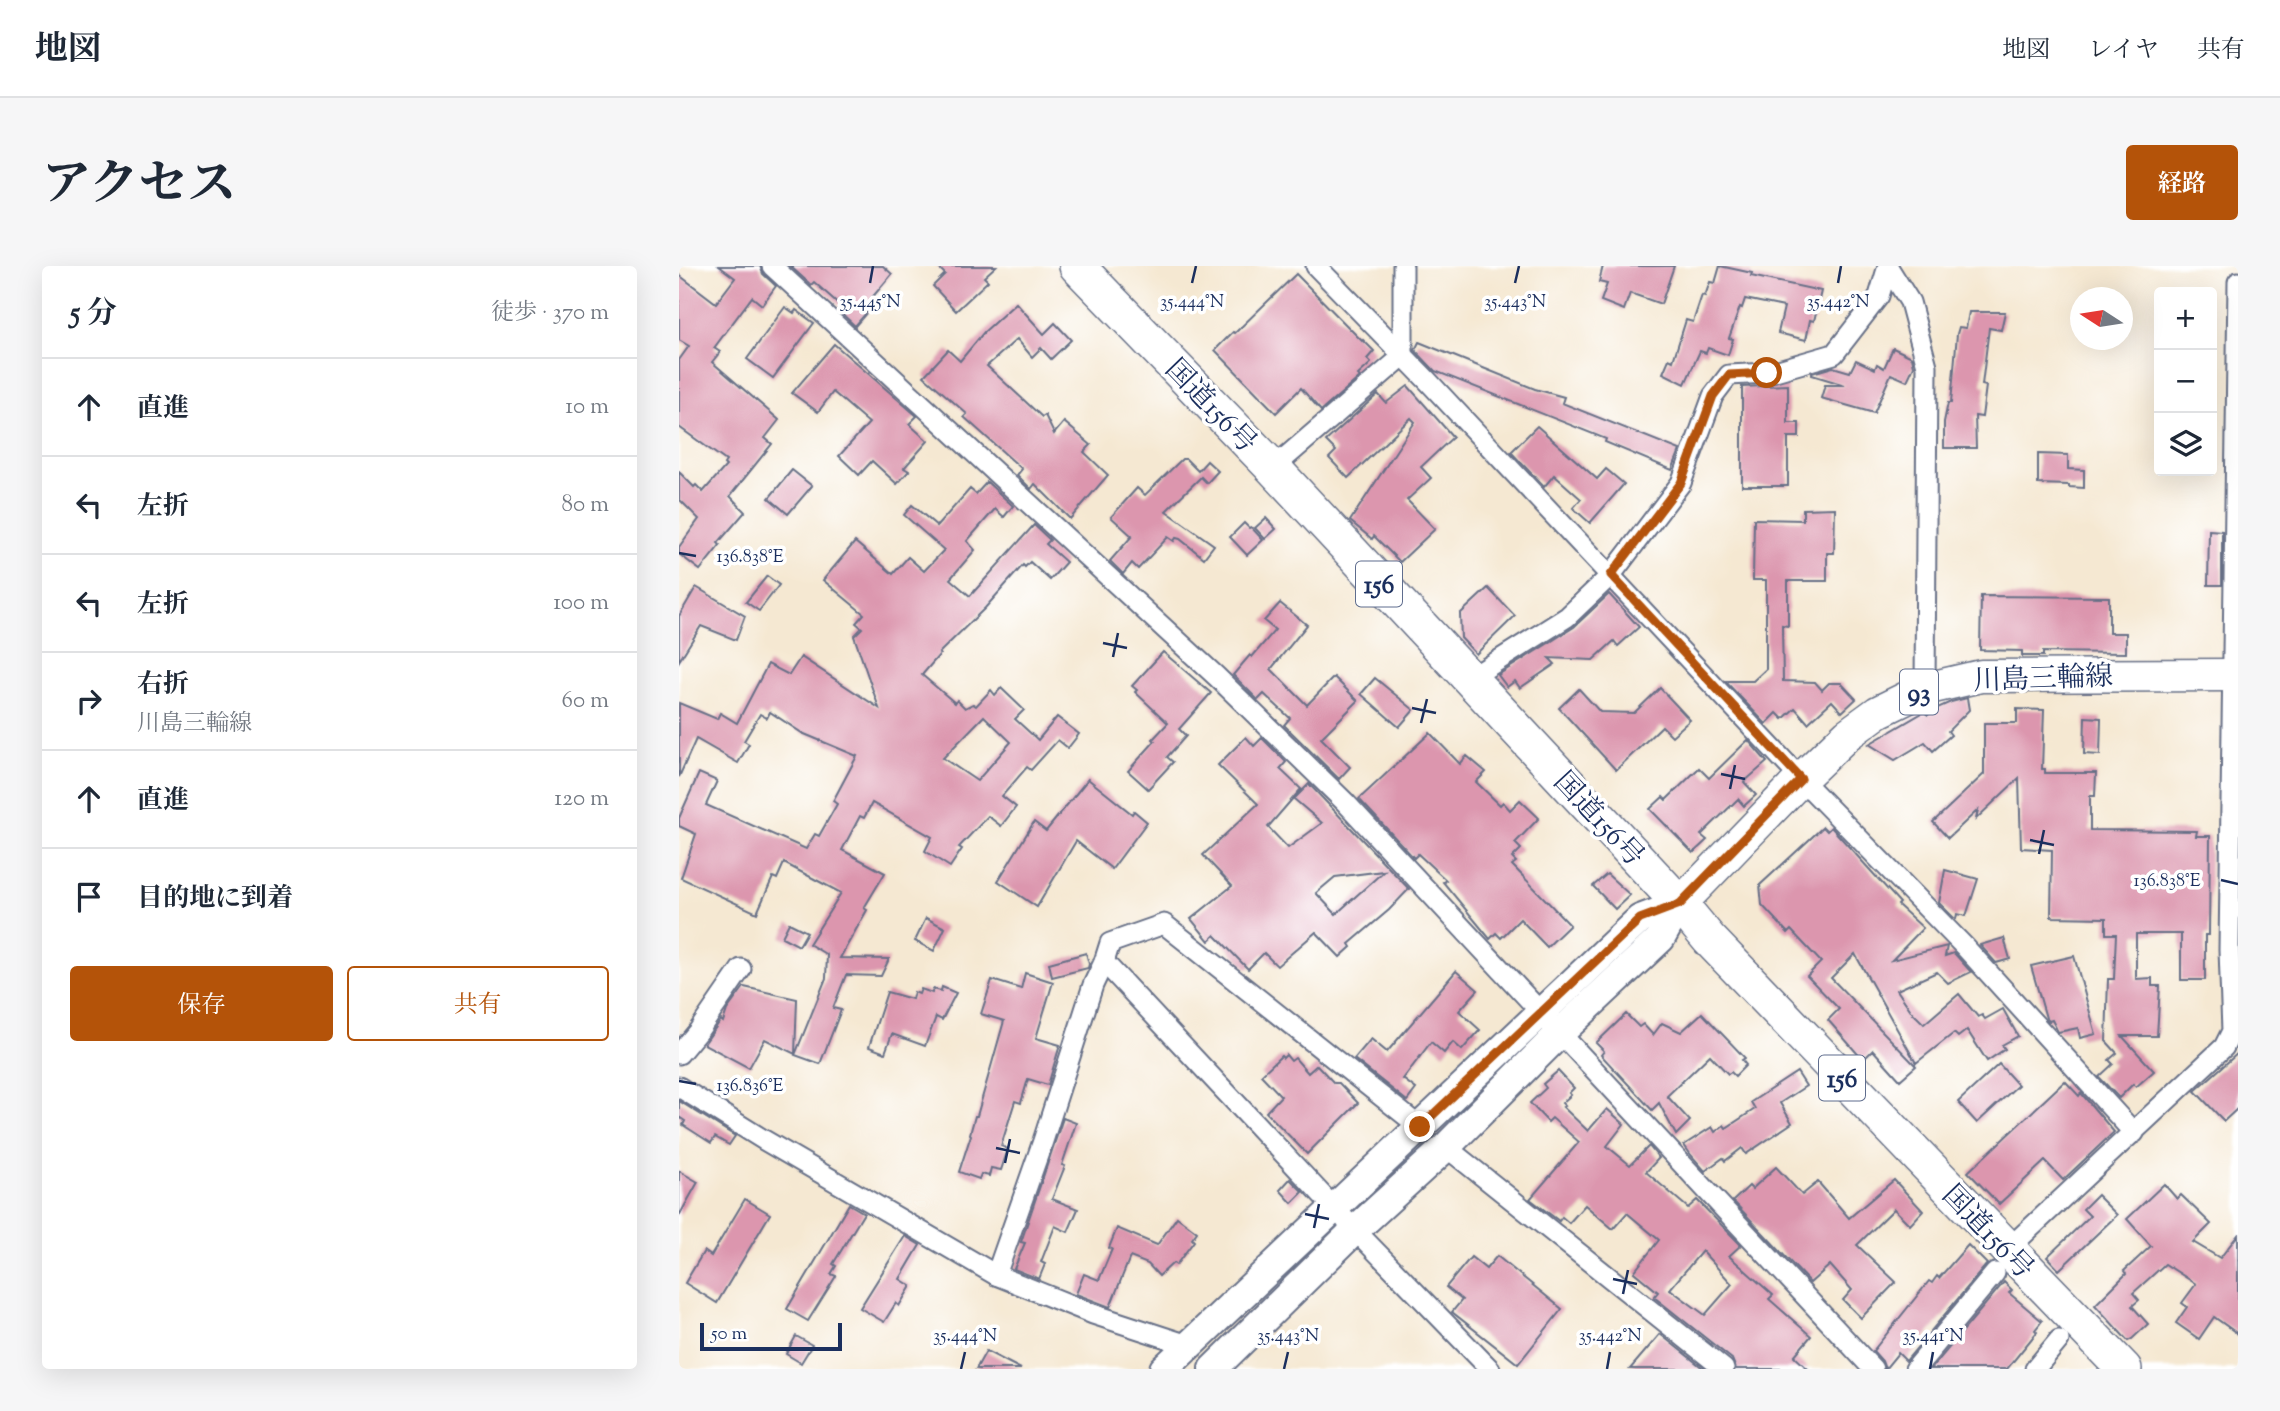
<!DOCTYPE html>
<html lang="ja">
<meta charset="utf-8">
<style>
:root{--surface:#fff;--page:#f6f6f7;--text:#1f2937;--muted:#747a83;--line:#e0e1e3;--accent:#b45309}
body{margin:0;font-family:"Sorts Mill Goudy","Noto Serif JP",serif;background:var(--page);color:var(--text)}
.controls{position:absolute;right:21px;top:21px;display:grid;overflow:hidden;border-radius:7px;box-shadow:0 7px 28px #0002}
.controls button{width:63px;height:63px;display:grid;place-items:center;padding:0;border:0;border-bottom:2px solid var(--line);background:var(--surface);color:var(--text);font:35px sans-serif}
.compass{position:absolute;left:1391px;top:21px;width:63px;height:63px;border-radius:50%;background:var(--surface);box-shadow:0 7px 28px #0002;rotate:282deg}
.scale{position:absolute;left:21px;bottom:18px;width:142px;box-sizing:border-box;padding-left:7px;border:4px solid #1b2f5e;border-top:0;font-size:19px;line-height:24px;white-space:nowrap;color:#1b2f5e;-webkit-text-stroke:5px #fff;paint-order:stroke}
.stop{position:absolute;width:21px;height:21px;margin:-16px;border:5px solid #b45309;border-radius:50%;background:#fff}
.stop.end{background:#b45309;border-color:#fff;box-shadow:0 2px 7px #0008}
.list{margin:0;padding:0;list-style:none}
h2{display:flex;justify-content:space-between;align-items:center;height:91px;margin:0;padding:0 28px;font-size:30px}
h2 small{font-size:23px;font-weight:400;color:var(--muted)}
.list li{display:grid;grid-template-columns:46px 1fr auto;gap:21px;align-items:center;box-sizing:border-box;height:98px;padding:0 28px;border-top:2px solid var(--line)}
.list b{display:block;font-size:26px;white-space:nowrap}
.list p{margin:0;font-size:23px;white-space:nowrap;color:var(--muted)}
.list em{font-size:23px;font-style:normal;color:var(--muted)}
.actions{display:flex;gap:14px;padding:21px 28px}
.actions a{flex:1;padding:16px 0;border:2px solid var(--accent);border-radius:7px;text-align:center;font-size:24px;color:var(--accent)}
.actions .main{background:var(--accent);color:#fff}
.icon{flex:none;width:38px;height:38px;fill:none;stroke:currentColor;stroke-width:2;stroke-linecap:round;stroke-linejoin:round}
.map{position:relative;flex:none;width:1559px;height:1103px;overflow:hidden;border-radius:7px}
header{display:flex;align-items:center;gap:42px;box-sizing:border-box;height:98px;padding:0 35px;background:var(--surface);border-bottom:2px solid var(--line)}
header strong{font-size:33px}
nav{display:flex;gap:38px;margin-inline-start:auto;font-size:24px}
.intro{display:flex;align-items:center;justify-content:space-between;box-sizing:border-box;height:168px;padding:0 42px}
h1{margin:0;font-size:49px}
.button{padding:18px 32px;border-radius:7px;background:var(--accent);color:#fff;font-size:24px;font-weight:700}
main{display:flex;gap:42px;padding:0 42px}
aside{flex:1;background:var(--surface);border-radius:7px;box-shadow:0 7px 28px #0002}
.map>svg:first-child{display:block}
</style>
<header>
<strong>地図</strong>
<nav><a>地図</a><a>レイヤ</a><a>共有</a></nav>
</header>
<div class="intro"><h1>アクセス</h1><a class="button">経路</a></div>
<main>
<aside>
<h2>5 分<small>徒歩 · 370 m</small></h2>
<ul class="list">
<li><svg class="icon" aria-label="ahead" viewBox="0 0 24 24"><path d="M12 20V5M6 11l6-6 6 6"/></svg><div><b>直進</b></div><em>10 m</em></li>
<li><svg class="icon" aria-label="left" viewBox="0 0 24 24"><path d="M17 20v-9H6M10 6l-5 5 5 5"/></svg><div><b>左折</b></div><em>80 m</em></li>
<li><svg class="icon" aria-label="left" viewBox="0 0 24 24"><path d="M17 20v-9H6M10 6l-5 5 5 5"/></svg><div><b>左折</b></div><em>100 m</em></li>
<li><svg class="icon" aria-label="right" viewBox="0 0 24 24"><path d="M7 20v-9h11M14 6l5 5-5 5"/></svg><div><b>右折</b><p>川島三輪線</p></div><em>60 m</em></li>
<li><svg class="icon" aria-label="ahead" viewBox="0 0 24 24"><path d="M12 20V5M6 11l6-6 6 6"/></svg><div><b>直進</b></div><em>120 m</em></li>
<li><svg class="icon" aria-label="arrive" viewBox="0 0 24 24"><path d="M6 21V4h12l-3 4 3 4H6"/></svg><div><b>目的地に到着</b></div></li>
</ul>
<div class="actions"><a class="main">保存</a><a>共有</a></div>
</aside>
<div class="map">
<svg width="1559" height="1103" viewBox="0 0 1559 1103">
<rect width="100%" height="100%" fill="#fff"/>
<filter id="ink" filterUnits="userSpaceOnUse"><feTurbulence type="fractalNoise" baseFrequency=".0143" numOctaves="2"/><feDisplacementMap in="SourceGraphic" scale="14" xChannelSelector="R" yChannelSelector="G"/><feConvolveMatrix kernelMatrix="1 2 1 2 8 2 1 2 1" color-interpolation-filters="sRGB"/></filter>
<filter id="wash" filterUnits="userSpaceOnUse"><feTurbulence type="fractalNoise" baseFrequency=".00686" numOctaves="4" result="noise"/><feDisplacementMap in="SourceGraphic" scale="28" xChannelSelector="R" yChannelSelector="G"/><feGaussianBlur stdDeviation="1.57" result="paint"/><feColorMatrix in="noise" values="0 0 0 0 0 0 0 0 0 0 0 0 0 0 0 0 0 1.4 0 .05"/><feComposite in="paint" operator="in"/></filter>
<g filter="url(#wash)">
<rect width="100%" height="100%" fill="#f5e8d2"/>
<g id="blocks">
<!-- building -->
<g fill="#dc96ae" fill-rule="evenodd">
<polygon points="40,0 81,0 84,8 97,20 83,39 73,31 35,82 41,86 33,96 100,154 86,172 93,178 51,230 66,246 39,277 41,279 21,304 0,288 0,281 20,253 0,233 0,206 15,221 17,219 24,226 47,200 45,198 47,195 0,161 0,94 10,80 0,74 0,9 37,37 56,12"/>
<polygon points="111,0 204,0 213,8 191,34 195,38 176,60 159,44 162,40 135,16 132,19"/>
<polygon points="258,0 317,0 305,11 309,15 277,45 254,20 266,8"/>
<polygon points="924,0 995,0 982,38 951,27 945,44 922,35 928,18 920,16"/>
<polygon points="1041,0 1073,7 1072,10 1142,25 1135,55 1131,54 1127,74 1099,67 1105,41 1066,33 1063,42 1061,41 1050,72 1054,73 1049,89 1029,82 1027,87 1021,85 1006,118 984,107 990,93 994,95 1007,54 1014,56 1023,29 1026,30 1031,16 1036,17"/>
<polygon points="617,8 683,75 684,74 695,85 688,93 692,97 679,109 681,111 642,145 622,122 597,147 536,84 554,66 556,67"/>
<polygon points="337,37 365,68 376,57 392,74 372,93 362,82 353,91 338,73 308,100 363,151 366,149 375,168 385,156 412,179 405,186 429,209 391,253 356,218 352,223 338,209 343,203 285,151 288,148 245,110 269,84 281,95 305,66"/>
<polygon points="106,41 115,47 117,44 135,57 94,112 68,93"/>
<polygon points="1290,46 1326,46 1322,64 1310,62 1303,119 1307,120 1303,151 1296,150 1297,182 1265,182 1265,156 1269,137 1272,137 1278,68 1280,61 1287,62"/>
<polygon points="740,76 856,123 885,131 883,137 1001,184 993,204 926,176 927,173 756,105 736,84"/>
<polygon points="155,78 238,150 230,158 249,175 225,202 230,205 218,218 193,195 180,209 160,190 190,157 154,126 139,146 113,127"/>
<polygon points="1214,82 1233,91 1235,100 1228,115 1212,108 1195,147 1142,132 1146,119 1166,119 1133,109 1133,107 1154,101 1171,106 1177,94 1196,103 1198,98 1205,102"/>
<polygon points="1109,119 1109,157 1120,157 1120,171 1109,171 1109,220 1063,220 1063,121"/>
<polygon points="729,120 774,171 742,201 752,212 728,234 756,263 721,296 695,270 693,273 671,255 736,156 732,152 669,212 650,192 657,185 647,175 699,128 707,137"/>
<polygon points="858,160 918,213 927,203 945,218 911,257 894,242 902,233 875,209 865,221 832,186"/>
<polygon points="1359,188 1389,189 1389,203 1405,204 1405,222 1390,221 1390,219 1359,218"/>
<polygon points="503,193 507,193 519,205 528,195 539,205 528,217 522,211 487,245 535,279 525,292 501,273 497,272 495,275 489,271 459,303 453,297 444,308 431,295 453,270 432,251 458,222 466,229"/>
<polygon points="113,204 133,220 109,248 90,232"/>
<path d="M308 216 334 240 325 251 316 243 288 275 296 284 271 313 291 330 355 259 371 274 367 278 387 296 371 314 351 296 346 301 344 299 306 342 260 387 261 388 243 409 276 437 278 434 286 442 294 438 297 440 312 424 316 429 322 422 345 444 336 453 359 474 378 451 400 468 389 482 379 474 352 504 348 501 323 530 337 541 322 560 309 550 280 581 283 583 271 601 246 585 253 571 193 537 185 552 181 550 163 584 206 607 185 642 188 644 161 692 210 693 202 710 167 709 154 742 162 744 141 798 116 789 147 712 148 689 130 678 162 627 105 597 98 613 94 611 78 647 2 612 17 568 0 560V552L20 507 38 515 27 539 127 583 136 568 140 570 158 538 154 535 178 490 123 467 91 446 88 452 81 448 65 475 70 478 59 497 17 473 0 511V437L38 453 41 447 58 457 89 398 110 409 122 391 200 442 175 370 183 362 177 357 185 348 144 314 176 276 214 308 229 291 245 305 265 284 225 249 233 239 258 260 291 223 297 228ZM305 450 332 476 298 515 264 492Z"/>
<polygon points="1156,242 1155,287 1148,287 1148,315 1109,315 1109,360 1103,359 1104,415 1136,416 1143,424 1150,417 1162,417 1177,433 1163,446 1153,435 1129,457 1116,442 1104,453 1098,447 1087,458 1046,415 1074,415 1087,403 1087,314 1074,314 1075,253 1124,254 1124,243"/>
<polygon points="587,252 597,263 586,273 576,262"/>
<polygon points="565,257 570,262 572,261 584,274 568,289 551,271"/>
<polygon points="1530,264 1543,265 1543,319 1529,319"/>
<polygon points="88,310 100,319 80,345 67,336"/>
<polygon points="17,321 66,350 57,374 22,360 0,395 0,350"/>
<polygon points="809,322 836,350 797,388 782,372 781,348"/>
<polygon points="930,328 960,361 939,380 935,375 914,394 870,392 876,398 841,422 836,415 828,421 819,409 895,361"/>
<polygon points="1302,330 1430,331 1430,367 1447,367 1447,387 1364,386 1364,390 1343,390 1343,385 1301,384"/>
<polygon points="601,337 628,359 592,403 628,439 655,411 679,435 642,472 671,501 660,513 605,459 611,452 585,428 579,434 554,409 571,389 573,391 596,364 585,355"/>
<polygon points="484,386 532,427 500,463 507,470 488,491 494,496 469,523 449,505 476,475 474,473 489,457 456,426 458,424 453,420"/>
<polygon points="696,412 735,444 720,461 682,428"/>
<polygon points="981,422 1011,454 993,470 983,460 937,504 880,442 900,423 921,446 955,447"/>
<polygon points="1288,432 1290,444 1269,465 1272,469 1254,485 1246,476 1216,494 1190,478 1245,446 1249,449 1256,443 1272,436"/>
<polygon points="1338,443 1365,444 1363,503 1366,503 1366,507 1417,507 1416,530 1411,530 1411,564 1518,565 1517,570 1531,570 1530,669 1526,669 1526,714 1502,714 1502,668 1457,668 1457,713 1473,712 1473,720 1481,720 1478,770 1443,770 1475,805 1457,821 1454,818 1440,832 1420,811 1434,798 1430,794 1438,787 1427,775 1429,713 1435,713 1437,668 1427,668 1427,652 1372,651 1373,584 1342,582 1340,512 1297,553 1299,544 1269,572 1254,556 1305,508 1305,457 1338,457"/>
<polygon points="1406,451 1422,452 1421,489 1405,488"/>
<polygon points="751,467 781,498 788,490 807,506 797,516 821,539 824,536 831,544 841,534 860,552 836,577 842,583 833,592 837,596 833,599 891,659 868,681 841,653 822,672 817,667 811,673 764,616 767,614 739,588 735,592 680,533"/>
<path d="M567 471 575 480 583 472 607 496 601 503 622 523 589 561 609 582 643 557 615 533 630 518 730 623 710 644 670 678 672 681 661 691 637 666 598 700 585 687 569 703 536 669 530 675 512 653 553 620 524 589 579 538 539 499ZM705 605 657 648 637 627 656 611Z"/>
<polygon points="1069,474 1088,496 1065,516 1077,529 1065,540 1059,533 1022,569 1028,574 1014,587 971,543 984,531 987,534 1020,502 1030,512"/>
<polygon points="409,513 453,548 455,545 468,556 433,603 397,575 358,641 319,615 355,556 367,565"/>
<polygon points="1144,561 1148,565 1152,561 1221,637 1219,639 1244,662 1213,694 1268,680 1266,690 1275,687 1292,706 1269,717 1258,706 1218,724 1233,746 1245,758 1280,728 1299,751 1303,749 1306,753 1324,743 1339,770 1323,779 1326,783 1308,795 1288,764 1279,771 1275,767 1237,797 1176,688 1152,712 1237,800 1221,814 1194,784 1184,794 1149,754 1160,743 1128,710 1142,696 1112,664 1109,667 1083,639 1081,619"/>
<polygon points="1266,604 1299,613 1287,650 1278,648 1277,653 1275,652 1260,637"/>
<polygon points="928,608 951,629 936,643 914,620"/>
<polygon points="247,652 266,662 255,685 236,675"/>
<polygon points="110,657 128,666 120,680 103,671"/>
<polygon points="1325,672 1331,693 1317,697 1301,679"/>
<polygon points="407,687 410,698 409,702 373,711 370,697"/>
<polygon points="1395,690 1417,768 1401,772 1399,762 1379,766 1373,754 1370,755 1367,752 1352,700"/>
<polygon points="777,705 799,724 780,745 801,764 783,784 774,776 765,787 752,776 724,813 737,823 728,835 675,793 692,773 708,786"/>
<polygon points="346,707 374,716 357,772 381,779 369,819 349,813 342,837 336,835 322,880 329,883 322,904 312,902 310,910 302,908 300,913 280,906 292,869 291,868 296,850 298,850 325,755 302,748 313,714 342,723"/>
<polygon points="65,721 118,733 116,788 86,773 70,802 25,778 42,754 44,756 48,744"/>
<polygon points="263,721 277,727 263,754 257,751 246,780 213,768 206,787 190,781 208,726 233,733 235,726 240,728 242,723 253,727 254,723 262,725"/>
<polygon points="1023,747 1066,792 1063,794 1067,799 1056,810 1052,806 1049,808 1031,789 988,830 1011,855 997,869 980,837 973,844 922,789 925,785 917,777 947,748 960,761 964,758 974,769 983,757 1002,766"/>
<polygon points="1559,787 1559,842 1545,855 1516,825"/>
<polygon points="607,789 612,795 616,792 629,807 638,799 655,817 660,817 679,837 628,888 587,846 602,830 582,809 602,790 604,792"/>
<polygon points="1320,798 1339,819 1298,857 1279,836"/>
<path d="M879 805 895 822 890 827 892 829 883 837 886 840 884 841 909 865 928 843 945 858 928 880 951 899 970 880 980 892 967 906 1009 942 1018 934 1062 979 1050 990 1094 1029 1090 1033 1132 1070 1115 1090 1129 1103H1057L1053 1093 975 1031 979 1026 955 1006 980 974 948 947 934 963 906 939 890 957 883 951 880 955 851 933 900 876 873 852 869 856 851 837 867 822 864 818ZM1023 985 1053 1018 1026 1049 991 1023Z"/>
<polygon points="1118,806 1127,820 1101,837 1113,857 1067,888 1063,882 1046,895 1044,892 1026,905 1012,889 1005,879 1033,861 1036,866 1045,859 1047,862 1076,843 1072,836"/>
<polygon points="1386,815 1400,830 1402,827 1435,866 1384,914 1366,895 1320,938 1289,906"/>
<polygon points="0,835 56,870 50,879 36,871 32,877 4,859 6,855 0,851"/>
<polygon points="384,852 397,857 383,899 386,900 373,933 399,943 389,966 376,960 362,996 366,998 360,1013 335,1003 346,977 342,976"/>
<polygon points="1097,901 1123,929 1139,916 1170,952 1215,914 1244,945 1231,959 1215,943 1178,979 1217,1016 1182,1052 1164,1034 1173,1024 1151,999 1131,1017 1054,935 1070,920 1073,923"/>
<polygon points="0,905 19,916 0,950"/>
<polygon points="611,913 624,926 613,937 601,924"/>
<polygon points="1485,918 1498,933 1502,929 1532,958 1514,976 1541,992 1559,969 1559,1068 1535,1051 1520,1073 1497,1057 1508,1041 1503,1037 1517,1018 1486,998 1454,1027 1460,1034 1453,1040 1469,1058 1453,1073 1449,1075 1416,1039 1447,1008 1445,1005 1472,980 1448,953"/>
<polygon points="1418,929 1438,949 1380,1004 1368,991 1411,950 1404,943"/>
<polygon points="66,933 91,948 38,1037 6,1017 25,985 32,990"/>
<polygon points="170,938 185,947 154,998 157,1000 152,1008 157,1010 129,1055 108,1043"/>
<polygon points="498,951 518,966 513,973 515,975 497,999 494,997 480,1010 469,998 451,991 431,1041 397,1028 405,1008 420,1014 433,983 430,982 438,962 478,979"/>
<polygon points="226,970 241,979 221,1013 232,1020 220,1040 217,1037 205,1056 181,1042"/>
<polygon points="1289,979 1308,998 1227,1095 1219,1087 1206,1103 1203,1095 1194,1085 1250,1015 1253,1017 1258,1010 1260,1012"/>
<polygon points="818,990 883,1043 839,1098 773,1046 783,1034 767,1021 792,991 807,1003"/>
<polygon points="1325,1016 1333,1024 1330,1027 1363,1055 1356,1064 1358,1066 1328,1103 1252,1103"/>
<polygon points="981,1068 1025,1103 951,1103"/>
<polygon points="117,1070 133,1079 122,1097 107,1088"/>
<polygon points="307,1085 342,1103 297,1103"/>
</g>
</g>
</g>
<g filter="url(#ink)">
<use href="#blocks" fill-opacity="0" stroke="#677087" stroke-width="2"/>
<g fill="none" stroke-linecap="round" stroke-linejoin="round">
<defs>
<g id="street">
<polyline points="93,0 538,411 666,536 1194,1103"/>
<polyline points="637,0 747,113 1122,513 1285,680 1455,867"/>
<polyline points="1209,1 1231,36 1248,100 1246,423"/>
<polyline points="594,202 724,90 724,0"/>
<polyline points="790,413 888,351 932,309 1002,217 1034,130 1050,109 1089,107 1155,88 1200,30 1209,0"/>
<polyline points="425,696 676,964 811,1103"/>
<polyline points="0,788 20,764 62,703"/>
<polyline points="0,821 85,874 317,1009 414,1048 509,1079"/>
<polyline points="767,881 1045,1103"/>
<polyline points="1328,984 1545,781 1553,765 1550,684 1559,16"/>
<polyline points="317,1009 364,875 414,719 425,696 431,677 485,658 741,861"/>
<polyline points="1236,1103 1316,1007"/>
<polyline points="1356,1103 1380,1074"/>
</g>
<g id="secondary">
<polyline points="485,1103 961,653 1001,638"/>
<polyline points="534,1103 676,964 767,881 881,767 982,672 1001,638"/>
</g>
<polyline id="primary" points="1001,638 1122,513 1169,468 1199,446 1246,423 1302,410 1559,409"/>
<polyline id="highway" points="398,0 594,202 1001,638 1030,673 1445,1103"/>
</defs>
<!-- street casing -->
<use href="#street" stroke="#677087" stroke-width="23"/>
<!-- secondary casing -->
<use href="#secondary" stroke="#677087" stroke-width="32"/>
<!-- primary casing -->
<use href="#primary" stroke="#677087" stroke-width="35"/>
<!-- highway casing -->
<use href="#highway" stroke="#677087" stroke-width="38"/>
<!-- street -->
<use href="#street" stroke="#fff" stroke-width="19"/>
<!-- secondary -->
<use href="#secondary" stroke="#fff" stroke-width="28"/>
<!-- primary -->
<use href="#primary" stroke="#fff" stroke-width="32"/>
<!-- highway -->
<use href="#highway" stroke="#fff" stroke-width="35"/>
</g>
</g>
<g fill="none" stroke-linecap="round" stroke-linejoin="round" filter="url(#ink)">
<!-- route -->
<polyline stroke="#b45309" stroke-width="9" points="741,861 961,653 1001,638 1122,513 932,309 1002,217 1034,130 1050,109 1088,107"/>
</g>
<!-- ticks -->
<path fill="none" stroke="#1b2f5e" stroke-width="2.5" d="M191 17 194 0M513 17 517 0M836 17 840 0M1159 17 1162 0M0 287 17 290M424 377 448 382M434 391 439 367M733 442 757 447M742 457 748 433M1042 508 1066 513M1051 523 1056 499M1351 574 1375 579M1360 588 1365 564M1542 614 1559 618M0 815 17 818M317 882 341 887M326 897 331 873M626 948 650 953M635 962 640 938M934 1013 958 1018M944 1028 949 1004M282 1103 286 1086M605 1103 609 1086M928 1103 931 1086M1251 1103 1254 1086"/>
<g text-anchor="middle" stroke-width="7" stroke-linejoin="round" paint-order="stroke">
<!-- shield labels -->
<g fill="#fff" stroke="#5f6d8e" stroke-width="2">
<rect x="677" y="295.5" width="46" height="45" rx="5"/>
<rect x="1221" y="403.5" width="38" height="45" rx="5"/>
<rect x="1140" y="789.5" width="46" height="45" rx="5"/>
</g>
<g font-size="26" font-weight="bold" fill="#1b2f5e">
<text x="700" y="327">156</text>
<text x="1240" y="435">93</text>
<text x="1163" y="821">156</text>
</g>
<!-- street labels -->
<g font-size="28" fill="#1b2f5e" stroke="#fff">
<text transform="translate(533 139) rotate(46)" y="10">国道156号</text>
<text transform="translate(1364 411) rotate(-2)" y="10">川島三輪線</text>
<text transform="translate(921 552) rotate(47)" y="10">国道156号</text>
<text transform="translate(1310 965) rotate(46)" y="10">国道156号</text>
</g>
</g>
<g font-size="18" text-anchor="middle" fill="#1b2f5e" stroke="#fff" stroke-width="7" stroke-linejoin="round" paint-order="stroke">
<text x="191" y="41">35.445°N</text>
<text x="513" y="41">35.444°N</text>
<text x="836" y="41">35.443°N</text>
<text x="1159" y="41">35.442°N</text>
<text x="71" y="296">136.838°E</text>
<text x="1488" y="620">136.838°E</text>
<text x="71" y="825">136.836°E</text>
<text x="286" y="1075">35.444°N</text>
<text x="609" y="1075">35.443°N</text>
<text x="931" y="1075">35.442°N</text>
<text x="1254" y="1075">35.441°N</text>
</g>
</svg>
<div class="controls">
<button>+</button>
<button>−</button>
<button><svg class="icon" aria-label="layers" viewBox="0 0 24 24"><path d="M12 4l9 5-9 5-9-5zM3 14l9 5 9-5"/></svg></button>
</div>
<svg class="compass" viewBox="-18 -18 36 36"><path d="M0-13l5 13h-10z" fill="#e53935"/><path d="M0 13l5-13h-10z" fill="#747a83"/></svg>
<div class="scale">50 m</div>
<div class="stop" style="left:1088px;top:107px"></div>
<div class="stop end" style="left:741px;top:861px"></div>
</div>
</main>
